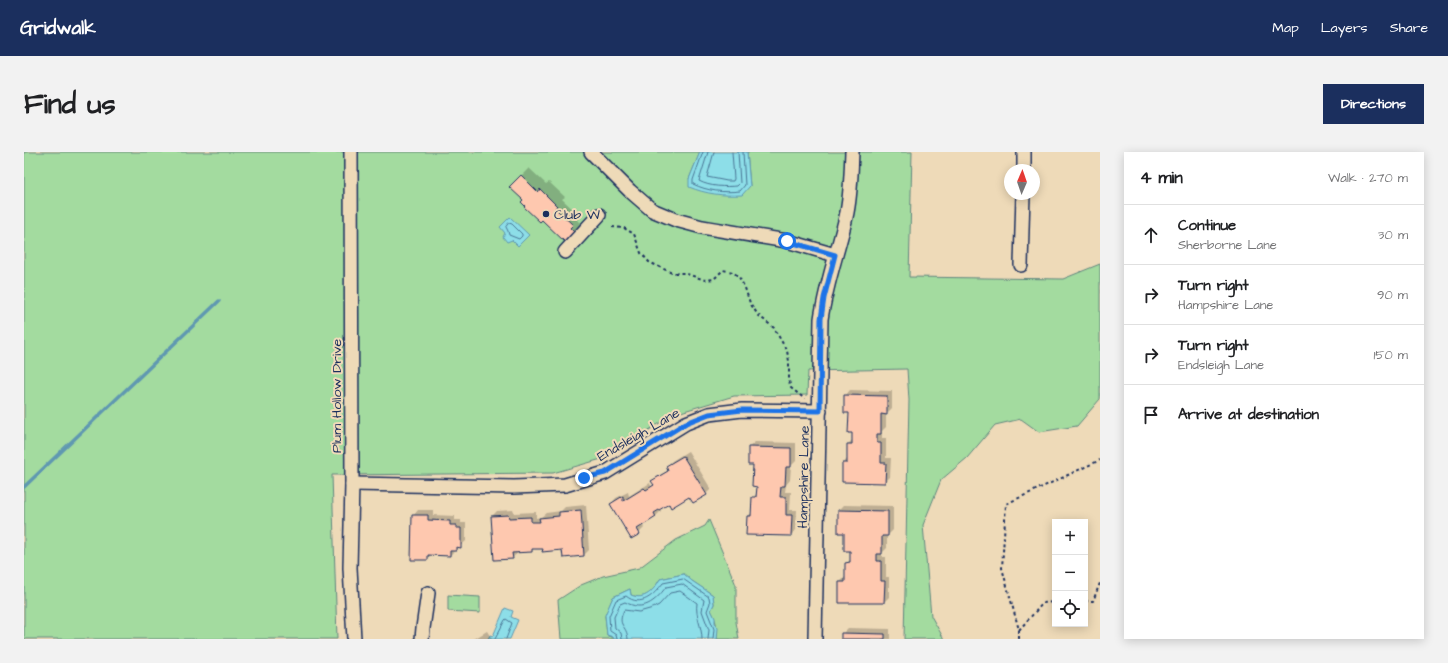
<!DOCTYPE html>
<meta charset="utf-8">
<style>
:root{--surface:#fff;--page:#f2f2f2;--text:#202124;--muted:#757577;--line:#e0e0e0;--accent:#1b2f5e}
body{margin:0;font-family:"Architects Daughter",sans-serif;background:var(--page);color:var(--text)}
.controls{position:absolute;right:12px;bottom:12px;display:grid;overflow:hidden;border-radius:0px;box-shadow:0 2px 10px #0003}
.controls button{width:36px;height:36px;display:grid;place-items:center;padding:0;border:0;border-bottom:1px solid var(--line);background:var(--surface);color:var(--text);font:20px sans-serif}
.compass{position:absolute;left:980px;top:12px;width:36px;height:36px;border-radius:50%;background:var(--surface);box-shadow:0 2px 10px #0003;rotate:2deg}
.stop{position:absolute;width:12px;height:12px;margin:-9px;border:3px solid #1a73e8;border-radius:50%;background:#fff}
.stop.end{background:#1a73e8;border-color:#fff;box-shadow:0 1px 4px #0008}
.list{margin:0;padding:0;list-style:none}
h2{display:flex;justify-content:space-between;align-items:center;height:52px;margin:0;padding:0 16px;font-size:17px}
h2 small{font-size:13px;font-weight:400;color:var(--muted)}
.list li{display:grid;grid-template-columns:26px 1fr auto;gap:12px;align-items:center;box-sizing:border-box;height:60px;padding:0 16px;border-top:1px solid var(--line)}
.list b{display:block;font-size:15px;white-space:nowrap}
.list p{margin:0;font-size:13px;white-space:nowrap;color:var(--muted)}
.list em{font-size:13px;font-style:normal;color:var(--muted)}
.icon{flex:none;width:22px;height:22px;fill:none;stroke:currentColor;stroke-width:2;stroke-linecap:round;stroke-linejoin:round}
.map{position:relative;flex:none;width:1076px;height:487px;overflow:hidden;border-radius:0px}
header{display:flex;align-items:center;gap:24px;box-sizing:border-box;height:56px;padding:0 20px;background:var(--accent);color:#fff}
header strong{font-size:19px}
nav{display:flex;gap:22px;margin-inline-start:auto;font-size:14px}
.intro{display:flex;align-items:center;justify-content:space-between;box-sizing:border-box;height:96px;padding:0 24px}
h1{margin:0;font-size:28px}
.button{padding:10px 18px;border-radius:0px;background:var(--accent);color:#fff;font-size:14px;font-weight:700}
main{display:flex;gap:24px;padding:0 24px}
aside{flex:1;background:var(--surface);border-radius:0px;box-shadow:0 2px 10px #0003}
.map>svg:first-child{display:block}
</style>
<header>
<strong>Gridwalk</strong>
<nav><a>Map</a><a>Layers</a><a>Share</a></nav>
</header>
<div class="intro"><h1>Find us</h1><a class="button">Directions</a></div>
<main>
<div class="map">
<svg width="1076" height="487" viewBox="0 0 1076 487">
<rect width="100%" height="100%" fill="#eedab8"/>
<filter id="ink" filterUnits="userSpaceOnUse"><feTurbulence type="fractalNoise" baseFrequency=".025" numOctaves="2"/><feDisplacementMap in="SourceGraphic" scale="8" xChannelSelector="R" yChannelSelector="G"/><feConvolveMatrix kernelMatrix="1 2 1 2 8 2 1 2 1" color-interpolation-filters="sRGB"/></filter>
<g filter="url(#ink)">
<!-- green -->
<g fill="#a3db9f" stroke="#5f857e">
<polygon points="0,0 676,0 665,27 726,34 723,0 888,0 885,125 1039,127 1076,112 1076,247 1053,274 1015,280 997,267 971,273 943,306 917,328 899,373 907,464 920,487 880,487 885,248 883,217 784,219 783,243 710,244 650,262 581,306 529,321 308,323 313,487 0,487"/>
<path d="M685 368 712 433V470L715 487H693C694 476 692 468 687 458L690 452 689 443 668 429 660 422 636 427C630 438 622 449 607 443L606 437 589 445 581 464 583 483 590 486V487H537L534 448 557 433 579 424 615 416 652 388 681 374Z"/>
<polygon points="424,443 456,445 456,461 424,459"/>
</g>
<!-- water -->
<g fill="#8ddee8" stroke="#5f98b1">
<path d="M676 0H723L726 34 718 43C699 44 682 42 665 35V27Z"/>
<polygon points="486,65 505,83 494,94 488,88 483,90 479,85 481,81 476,75"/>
<path d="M660 422 668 429 689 443 690 452 687 458 691 466V471L694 476 693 487H590L589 485 583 483 581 463 589 445 606 437 607 443C621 449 630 438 636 427Z"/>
<polygon points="481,456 489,459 487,465 494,468 486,487 464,487 466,483 469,484"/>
</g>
<!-- shadow -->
<g fill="#0003">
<polygon points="505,16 522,32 525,30 541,45 538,47 556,64 553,68 558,73 542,89 518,66 502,54 500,48 486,35"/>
<polygon points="826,238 868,239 868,256 862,262 862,275 858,279 858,286 862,286 862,306 867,306 866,325 861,330 819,329 819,311 824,306 824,292 829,287 826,260 821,244"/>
<polygon points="731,290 772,291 772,309 767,314 766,328 762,333 761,340 767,340 766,358 773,358 772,378 767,383 723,382 724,364 729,360 729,346 733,341 734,334 725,295"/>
<polygon points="664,299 687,337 682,342 665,344 645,351 636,357 637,359 632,364 618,372 620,376 615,381 587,352 592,346 604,340 605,344 626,331 627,334 630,332 629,329 634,324 645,318 643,315 648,309"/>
<polygon points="562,353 565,398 560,403 539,397 520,395 510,396 507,399 494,401 488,406 468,364 473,359 489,358 490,361 512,360 512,366 517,365 522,361 537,359 541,355"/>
<polygon points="820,353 869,354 869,378 863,384 863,396 858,401 858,405 862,405 862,425 865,425 865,445 860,450 816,450 816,430 821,425 822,412 827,407 827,398 815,358"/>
<polygon points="394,358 409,358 409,363 431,364 431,368 437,368 437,371 442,371 442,389 426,403 408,402 403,407 389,364"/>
<polygon points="824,476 866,477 866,487 818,487 818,482"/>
<polygon points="463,479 468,487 450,487"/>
</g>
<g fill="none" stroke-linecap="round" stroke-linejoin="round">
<!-- shore -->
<g stroke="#497595" stroke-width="1">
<path d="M679 0 669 28V32C683 39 700 41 716 39L721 33 719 0"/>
<path d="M684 0 675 29C686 35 701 35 713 34L716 31 714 0"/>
<polyline points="690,0 683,25 703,29 709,29 710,27 708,0"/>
<polygon points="485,71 488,72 498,82 498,84 495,87 485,83 484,79 482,75"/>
<polyline points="471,487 481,468 482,467 488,471 482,487"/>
<path d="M593 487 592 483 586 479 585 464 592 448 602 444C617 456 630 443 639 431L659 427 685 445 686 451 683 459 690 477 689 487"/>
<path d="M598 487 597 481 591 476 590 465 596 452 601 450C619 460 631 450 642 435L658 432 680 448 678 459 685 478 684 487"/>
<path d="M604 487C603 472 592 475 600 458L615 460 629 456 635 453 646 441 656 439 673 451C671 464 678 474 678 487"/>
</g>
<!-- stream -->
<polyline stroke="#5f98b1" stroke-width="3.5" points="0,335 195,149"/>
</g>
<!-- building -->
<g fill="#fec8af" stroke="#1b2f5e">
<polygon points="497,23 514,40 516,37 533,54 531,56 549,73 546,76 551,81 542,91 518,68 516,70 500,55 501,54 497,50 499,48 485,35"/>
<polygon points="820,243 863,244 863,263 857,262 857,282 853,282 853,291 857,291 857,311 862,311 861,331 818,330 818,311 823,311 823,292 828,292 828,281 824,281 825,261 820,261"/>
<polygon points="724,295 767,296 767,315 762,315 761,334 757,334 756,345 762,345 762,363 768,363 767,384 722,383 723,364 727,364 728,345 732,345 733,335 728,334 729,313 724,313"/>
<polygon points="659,304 683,343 669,351 665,345 647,356 645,352 630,361 632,365 613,377 616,382 607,387 586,352 599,344 599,349 620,336 622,338 630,333 627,329 644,319 642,314"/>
<polygon points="557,358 560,404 539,406 538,398 518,400 519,397 508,397 508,400 488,401 489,407 470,408 467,364 484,363 485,366 507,365 507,370 516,370 515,366 535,364 535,360"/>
<polygon points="814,358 864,359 864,384 858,384 858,402 853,402 853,409 857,409 857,429 861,429 860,451 815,451 815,430 821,430 821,411 826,410 826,399 820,399 820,381 814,381"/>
<polygon points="388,363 404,363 404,368 426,369 426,373 432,373 432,376 437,376 437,396 432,395 432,399 426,399 426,404 404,403 404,408 387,408"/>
<polygon points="817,481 861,482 861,487 817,487"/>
</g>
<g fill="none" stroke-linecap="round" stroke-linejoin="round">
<defs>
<g id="minor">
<polyline points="327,0 328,332 326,416 330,487"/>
<polyline points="567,0 606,39 628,58 652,68 678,75 763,89 811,103"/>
<polyline points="1000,18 1000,0"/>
<polyline points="541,100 575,63"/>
<polyline points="997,113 999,42"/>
<polyline points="328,332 490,335 541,333 581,321 662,271 685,262 718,258 796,259"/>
<polyline points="398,487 399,476 404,441"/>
<path d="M791 487 797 167C802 132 814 99 822 65 827 44 827 21 828 0"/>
</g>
</defs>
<!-- minor casing -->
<use href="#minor" stroke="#1b2f5e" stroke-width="16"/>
<!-- path -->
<g stroke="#1b2f5e" stroke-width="2" stroke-dasharray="3 3" stroke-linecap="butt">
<polyline points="588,75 600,76 610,82 617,101 625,110 648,121 660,121 681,128 690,127 699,118 709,120 715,125 721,136 726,151 734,163 750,176 763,199 765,209 765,229 767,236 781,247"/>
<polyline points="1061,449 1069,449 1076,431"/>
<polyline points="995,478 1019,451 1031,450"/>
<polyline points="995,487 995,478 978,416 982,352 1076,308"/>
</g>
<!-- minor -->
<use href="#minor" stroke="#eedab8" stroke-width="13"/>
</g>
</g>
<g fill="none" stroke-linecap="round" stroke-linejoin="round" filter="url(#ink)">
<!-- route -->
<polyline stroke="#1a73e8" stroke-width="5" points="560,326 581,321 662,271 685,262 718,258 796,259 797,167 800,146 811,103 763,89"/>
</g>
<!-- markers -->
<circle fill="#1b2f5e" stroke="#eedab8" stroke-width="1.5" cx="522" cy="62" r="4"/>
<g text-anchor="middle" stroke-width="4" stroke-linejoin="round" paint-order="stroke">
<!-- poi labels -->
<g font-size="14" fill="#1b2f5e" stroke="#eedab8" text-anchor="start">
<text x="530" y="67">Club W</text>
</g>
<!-- street labels -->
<g font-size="14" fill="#1b2f5e" stroke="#eedab8">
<text transform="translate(312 244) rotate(-90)" y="5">Plum Hollow Drive</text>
<text transform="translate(614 282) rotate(-30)" y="5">Endsleigh Lane</text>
<text transform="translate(779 325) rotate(-89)" y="5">Hampshire Lane</text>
</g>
</g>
</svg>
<div class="controls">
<button>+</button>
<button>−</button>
<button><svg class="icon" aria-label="locate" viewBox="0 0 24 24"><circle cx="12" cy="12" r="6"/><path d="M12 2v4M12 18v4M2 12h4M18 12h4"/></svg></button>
</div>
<svg class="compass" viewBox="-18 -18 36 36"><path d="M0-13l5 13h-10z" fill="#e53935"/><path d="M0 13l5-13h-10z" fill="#757577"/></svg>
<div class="stop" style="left:763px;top:89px"></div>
<div class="stop end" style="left:560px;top:326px"></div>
</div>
<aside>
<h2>4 min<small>Walk · 270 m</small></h2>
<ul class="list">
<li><svg class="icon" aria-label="ahead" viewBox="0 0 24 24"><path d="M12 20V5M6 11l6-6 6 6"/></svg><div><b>Continue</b><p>Sherborne Lane</p></div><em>30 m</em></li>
<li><svg class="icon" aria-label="right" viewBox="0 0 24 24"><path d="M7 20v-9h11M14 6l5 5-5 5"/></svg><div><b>Turn right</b><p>Hampshire Lane</p></div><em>90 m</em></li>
<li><svg class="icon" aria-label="right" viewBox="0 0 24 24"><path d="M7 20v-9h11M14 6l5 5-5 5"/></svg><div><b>Turn right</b><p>Endsleigh Lane</p></div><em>150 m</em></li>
<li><svg class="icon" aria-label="arrive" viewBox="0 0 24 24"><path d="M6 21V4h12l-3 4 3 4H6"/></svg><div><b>Arrive at destination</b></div></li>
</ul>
</aside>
</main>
